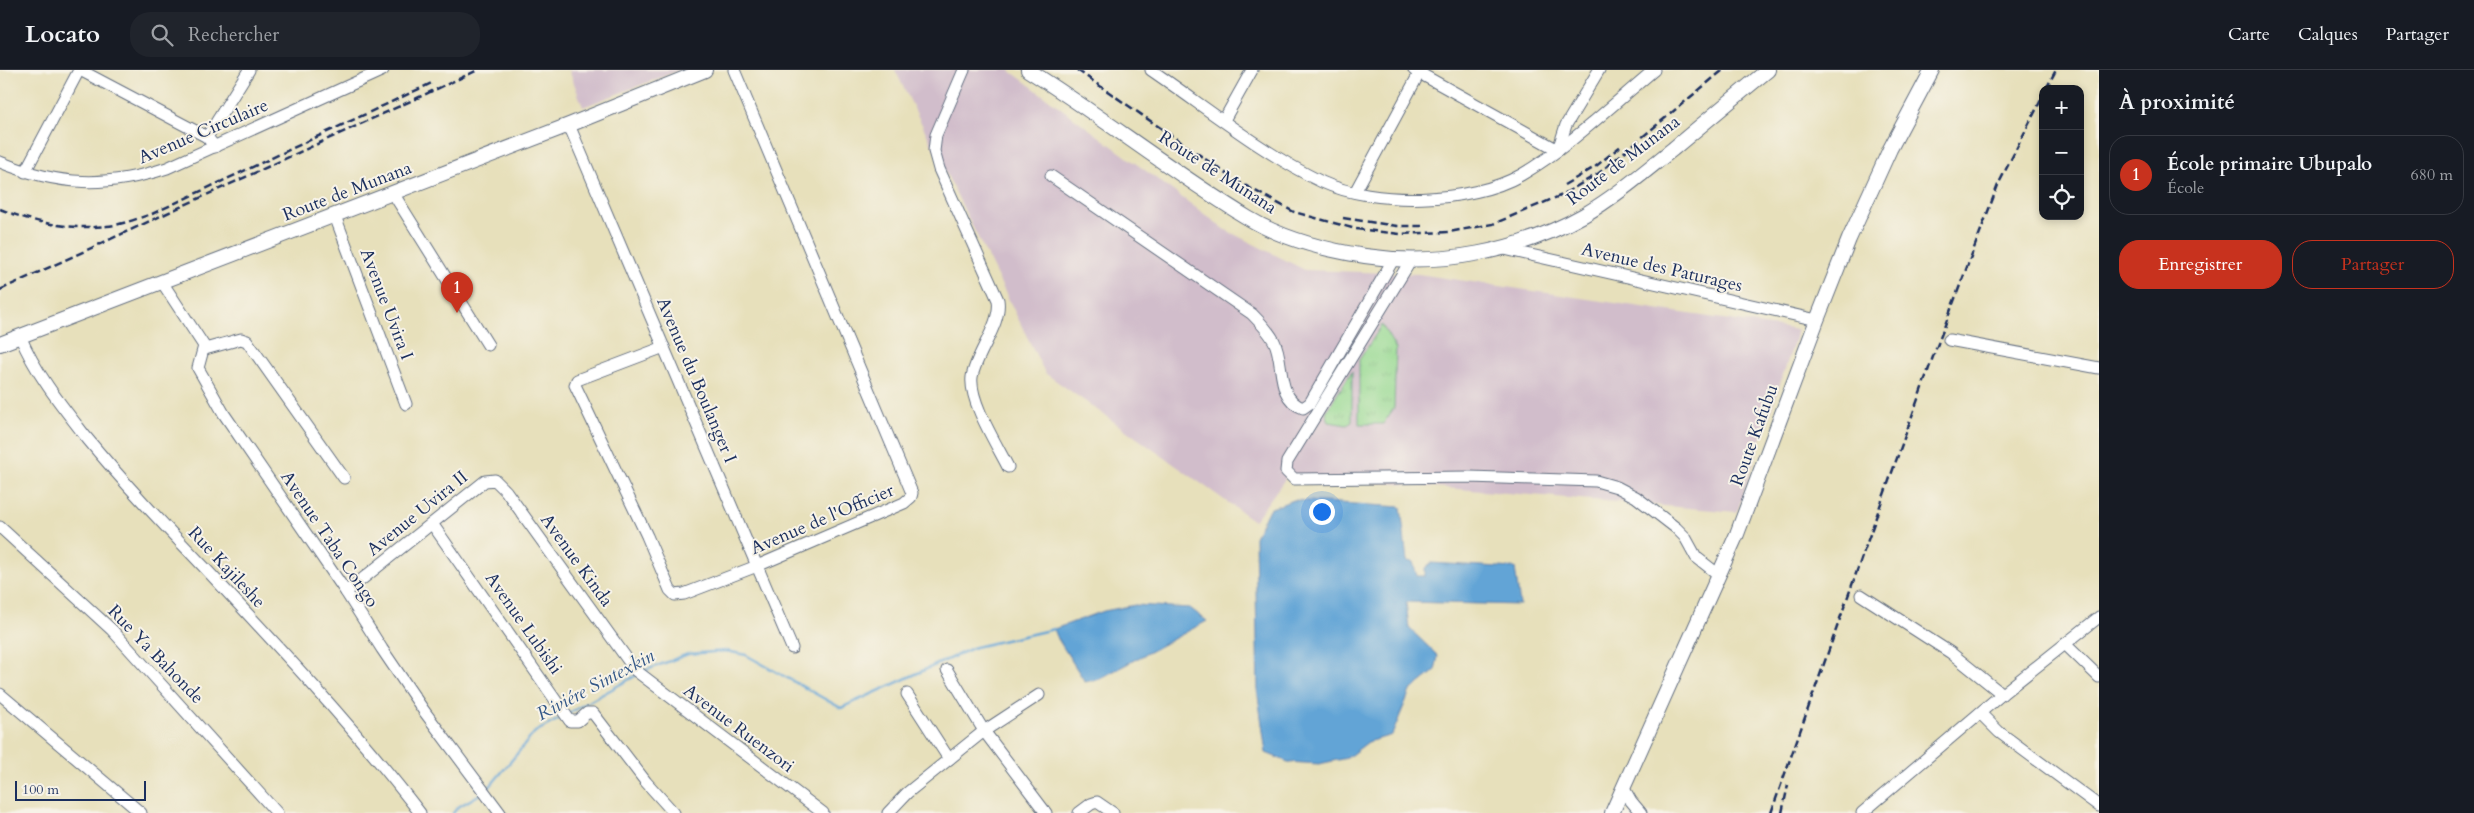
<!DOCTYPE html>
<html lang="fr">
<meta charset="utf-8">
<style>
:root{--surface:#171b24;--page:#20242c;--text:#f1f3f6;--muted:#9ea1a6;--line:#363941;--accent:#c8321e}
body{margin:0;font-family:Cardo,serif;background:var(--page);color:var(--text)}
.controls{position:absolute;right:15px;top:15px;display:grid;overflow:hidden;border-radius:10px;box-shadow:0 2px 8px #0003}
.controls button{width:45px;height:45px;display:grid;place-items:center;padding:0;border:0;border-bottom:1px solid var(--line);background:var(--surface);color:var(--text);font:25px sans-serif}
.scale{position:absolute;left:15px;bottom:12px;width:131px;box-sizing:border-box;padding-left:5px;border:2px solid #1b2f5e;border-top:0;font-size:14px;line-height:18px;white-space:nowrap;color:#1b2f5e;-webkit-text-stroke:4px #f7f3e8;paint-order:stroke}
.you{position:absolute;left:1321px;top:441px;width:18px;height:18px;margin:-12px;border:4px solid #fff;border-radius:50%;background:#1a73e8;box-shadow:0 0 0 8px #1a73e833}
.badge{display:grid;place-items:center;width:32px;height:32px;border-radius:50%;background:var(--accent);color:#fff;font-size:16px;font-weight:700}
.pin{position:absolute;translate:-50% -41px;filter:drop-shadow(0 1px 2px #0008)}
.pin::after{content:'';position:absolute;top:26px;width:18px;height:15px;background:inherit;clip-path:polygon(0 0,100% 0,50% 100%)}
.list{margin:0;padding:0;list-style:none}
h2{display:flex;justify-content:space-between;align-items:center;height:65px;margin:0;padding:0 20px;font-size:21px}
h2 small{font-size:16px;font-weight:400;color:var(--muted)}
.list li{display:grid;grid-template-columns:32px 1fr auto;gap:15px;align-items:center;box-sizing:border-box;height:80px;margin:0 10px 10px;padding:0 10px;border:1px solid var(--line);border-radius:20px}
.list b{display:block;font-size:19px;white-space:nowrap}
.list p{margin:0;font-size:16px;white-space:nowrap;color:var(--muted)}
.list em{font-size:16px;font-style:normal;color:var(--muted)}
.actions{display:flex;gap:10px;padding:15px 20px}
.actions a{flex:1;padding:11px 0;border:1px solid var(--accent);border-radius:20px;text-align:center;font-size:18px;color:var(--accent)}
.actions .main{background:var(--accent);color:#fff}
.icon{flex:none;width:28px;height:28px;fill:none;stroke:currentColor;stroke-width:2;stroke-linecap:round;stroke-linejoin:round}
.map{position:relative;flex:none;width:2099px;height:743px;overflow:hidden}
header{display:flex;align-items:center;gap:30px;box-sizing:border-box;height:70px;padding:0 25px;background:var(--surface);border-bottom:1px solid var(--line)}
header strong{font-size:24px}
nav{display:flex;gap:28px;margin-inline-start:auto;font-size:18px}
.search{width:350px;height:45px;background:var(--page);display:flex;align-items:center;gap:12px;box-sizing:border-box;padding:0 18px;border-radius:20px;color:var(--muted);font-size:19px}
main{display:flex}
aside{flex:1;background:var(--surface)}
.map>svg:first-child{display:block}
</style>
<header>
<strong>Locato</strong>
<div class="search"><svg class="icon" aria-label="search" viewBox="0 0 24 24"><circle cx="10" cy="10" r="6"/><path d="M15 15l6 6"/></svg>Rechercher</div>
<nav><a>Carte</a><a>Calques</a><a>Partager</a></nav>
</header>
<main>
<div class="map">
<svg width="2099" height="743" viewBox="0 0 2099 743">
<defs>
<pattern id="park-tufts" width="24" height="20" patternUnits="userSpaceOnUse" patternTransform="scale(1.25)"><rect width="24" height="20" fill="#96d991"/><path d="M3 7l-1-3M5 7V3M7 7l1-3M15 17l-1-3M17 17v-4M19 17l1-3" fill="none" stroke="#81bb7f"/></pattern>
</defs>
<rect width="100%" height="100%" fill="#f7f3e8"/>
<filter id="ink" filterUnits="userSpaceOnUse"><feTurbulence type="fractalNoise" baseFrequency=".02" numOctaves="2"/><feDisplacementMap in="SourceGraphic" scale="10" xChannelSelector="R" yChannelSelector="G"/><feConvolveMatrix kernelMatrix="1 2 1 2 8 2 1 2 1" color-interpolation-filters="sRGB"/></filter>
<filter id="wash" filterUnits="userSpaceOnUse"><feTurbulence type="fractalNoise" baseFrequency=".0096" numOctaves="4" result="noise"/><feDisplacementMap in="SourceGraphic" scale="20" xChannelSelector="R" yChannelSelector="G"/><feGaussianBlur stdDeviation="1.12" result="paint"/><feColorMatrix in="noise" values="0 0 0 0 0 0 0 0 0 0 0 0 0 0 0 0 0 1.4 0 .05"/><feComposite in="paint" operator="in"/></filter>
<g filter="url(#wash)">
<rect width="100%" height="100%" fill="#e7e0bb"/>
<!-- industrial -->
<g fill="#d1bdcb">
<polygon points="569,0 680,0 583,37"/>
<polygon points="895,0 1009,0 1226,160 1305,200 1418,204 1798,260 1737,442 1288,405 1254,451 1045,303"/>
</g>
<!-- park -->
<g fill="url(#park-tufts)" stroke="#588478">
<polygon points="1382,255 1396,279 1394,338 1383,354 1359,354 1359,290"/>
<polygon points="1352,301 1352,352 1347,355 1329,352 1326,342"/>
</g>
<!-- water -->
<g fill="#62a4d6" stroke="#3e6a9a">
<polygon points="1293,430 1401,437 1407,491 1413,492 1417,506 1425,506 1425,498 1431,493 1515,498 1520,535 1406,532 1409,558 1438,586 1435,601 1410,621 1392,665 1368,672 1347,688 1319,694 1288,692 1266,683 1258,626 1255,467 1269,439"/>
<polygon points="1135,535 1190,538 1207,551 1099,609 1085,612 1058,569 1054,559 1104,541"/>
</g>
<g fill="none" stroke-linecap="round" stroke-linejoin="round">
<!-- stream -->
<g stroke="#62a4d6" stroke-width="2.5">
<polyline points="644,601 688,584 726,581 746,585 841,638 975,577 1054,559"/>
<polyline points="569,643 637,605"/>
<polyline points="487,720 535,662 563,647"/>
<polyline points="453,743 458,737 482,723"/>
</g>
</g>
</g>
<g filter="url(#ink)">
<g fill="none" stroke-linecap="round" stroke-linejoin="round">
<defs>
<g id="minor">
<polyline points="80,0 207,67 215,77"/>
<path d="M964 0 936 65 934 81 939 99 998 230C1002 254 976 283 972 307 969 331 997 375 1008 397"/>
<path d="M1151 0C1204 36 1265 85 1322 112 1374 136 1470 134 1521 105 1569 77 1611 36 1654 0"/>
<polyline points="1414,0 1558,80 1566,55 1599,0"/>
<polyline points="1224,50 1252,0"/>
<polyline points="569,55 792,578"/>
<polyline points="207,67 249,0"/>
<path d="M0 92C59 116 106 118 167 98L383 0"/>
<polyline points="25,102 79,0"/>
<path d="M1051 106 1252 244C1260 252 1268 260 1274 271 1285 292 1275 328 1303 338L1310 333 1393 190"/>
<polyline points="1355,122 1421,0"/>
<polyline points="393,123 488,275"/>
<polyline points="335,146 406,334"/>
<polyline points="1500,178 1817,250"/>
<polyline points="1411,190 1287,392 1286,401 1294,409 1469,407 1596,411 1617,417 1636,427 1676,458 1685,467 1696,487 1719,505"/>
<polyline points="162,212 204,276 198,298 224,344 346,522 382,579 424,641 500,743"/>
<path d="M20 266C36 304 61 335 86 367 123 412 163 454 203 496 278 576 353 656 420 743"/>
<polyline points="1949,270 2099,298"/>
<polyline points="664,277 577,310 575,315 647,466 670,520 675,525 684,524 757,496 904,433 911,427 912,423 734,0"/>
<polyline points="205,279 241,269 247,271 344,408"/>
<polyline points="433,455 570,651 578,651 587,643 593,643 646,712 674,743"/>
<polyline points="0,457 112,560 277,743"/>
<polyline points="346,522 485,411 495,410 506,421 635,600 823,743"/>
<polyline points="1861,525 1951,583 2002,624"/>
<polyline points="2065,574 2099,607"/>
<polyline points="947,600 984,661 1039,625"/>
<polyline points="0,624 141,743"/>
<polyline points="907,624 949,689"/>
<polyline points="1980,643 1999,662 2099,736"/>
<polyline points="1623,717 1631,731 1641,743"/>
<polyline points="888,743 907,723 984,661 1046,743"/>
<polyline points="1079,743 1091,734 1097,732 1113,743"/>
<polyline points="1862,743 2002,624 2099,547"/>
</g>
<g id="major">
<path d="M1028 0C1103 47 1172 102 1248 148 1283 169 1325 180 1365 186 1439 197 1518 182 1584 145 1615 127 1644 102 1673 79 1704 53 1736 26 1768 0"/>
<polyline points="0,274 569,55 705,0"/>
<polyline points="1612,743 1737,464 1817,250 1849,169 1890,79 1932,0"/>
</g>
</defs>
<!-- minor casing -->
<use href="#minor" stroke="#626d7f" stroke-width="13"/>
<!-- major casing -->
<use href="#major" stroke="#626d7f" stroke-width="16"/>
<!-- minor -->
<use href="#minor" stroke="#fff" stroke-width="11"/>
<!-- major -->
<use href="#major" stroke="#fff" stroke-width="14"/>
<!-- rail -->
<g stroke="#1b2f5e" stroke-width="2.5" stroke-dasharray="8 4" stroke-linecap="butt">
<polyline points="1077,0 1237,111 1294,142 1356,159 1400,164 1449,162 1493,154 1562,125 1599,103 1723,0"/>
<polyline points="2046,19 2056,0"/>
<polyline points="1564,115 1595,97 1622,75"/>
<path d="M0 139C34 153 70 160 107 156 122 155 138 148 152 144L434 12"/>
<polyline points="1343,148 1397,156 1422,156"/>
<polyline points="0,220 478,0"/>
<polyline points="1771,743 1934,284 1998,115 2043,26"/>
<polyline points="1782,743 1788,715"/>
</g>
</g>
</g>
<g text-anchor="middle" stroke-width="4" stroke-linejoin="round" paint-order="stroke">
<!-- street labels -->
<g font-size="18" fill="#1b2f5e" stroke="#f7f3e8">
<text transform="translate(203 61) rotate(-23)" y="6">Avenue Circulaire</text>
<text transform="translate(1623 90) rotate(-37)" y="6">Route de Munana</text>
<text transform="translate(1218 102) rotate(33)" y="6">Route de Munana</text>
<text transform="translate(347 121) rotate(-21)" y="6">Route de Munana</text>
<text transform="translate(1662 197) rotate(13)" y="6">Avenue des Paturages</text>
<text transform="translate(387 234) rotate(69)" y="6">Avenue Uvira I</text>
<text transform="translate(697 310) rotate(67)" y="6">Avenue du Boulanger I</text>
<text transform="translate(1754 365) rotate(-70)" y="6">Route Kafubu</text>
<text transform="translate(417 443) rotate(-39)" y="6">Avenue Uvira II</text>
<text transform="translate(822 449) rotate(-23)" y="6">Avenue de l'Officier</text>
<text transform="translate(330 469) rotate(56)" y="6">Avenue Taba Congo</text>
<text transform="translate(577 490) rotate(54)" y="6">Avenue Kinda</text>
<text transform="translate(227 497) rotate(47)" y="6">Rue Kajileshe</text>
<text transform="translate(524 553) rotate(55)" y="6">Avenue Lubishi</text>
<text transform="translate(156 584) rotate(46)" y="6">Rue Ya Bahonde</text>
<text transform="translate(739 658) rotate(37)" y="6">Avenue Ruenzori</text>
</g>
<!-- water labels -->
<g font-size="19" font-style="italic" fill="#345888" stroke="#f7f3e8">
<text transform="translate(595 614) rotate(-28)" y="7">Riviére Sintexkin</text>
</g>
</g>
</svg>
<div class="controls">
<button>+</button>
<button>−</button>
<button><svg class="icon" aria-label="locate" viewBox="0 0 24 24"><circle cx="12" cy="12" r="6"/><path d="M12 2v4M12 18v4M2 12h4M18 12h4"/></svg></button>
</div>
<div class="scale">100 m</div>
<div class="you"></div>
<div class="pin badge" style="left:457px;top:243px">1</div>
</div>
<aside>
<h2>À proximité<small></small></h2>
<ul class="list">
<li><span class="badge">1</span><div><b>École primaire Ubupalo</b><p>École</p></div><em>680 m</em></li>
</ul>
<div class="actions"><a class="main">Enregistrer</a><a>Partager</a></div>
</aside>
</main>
